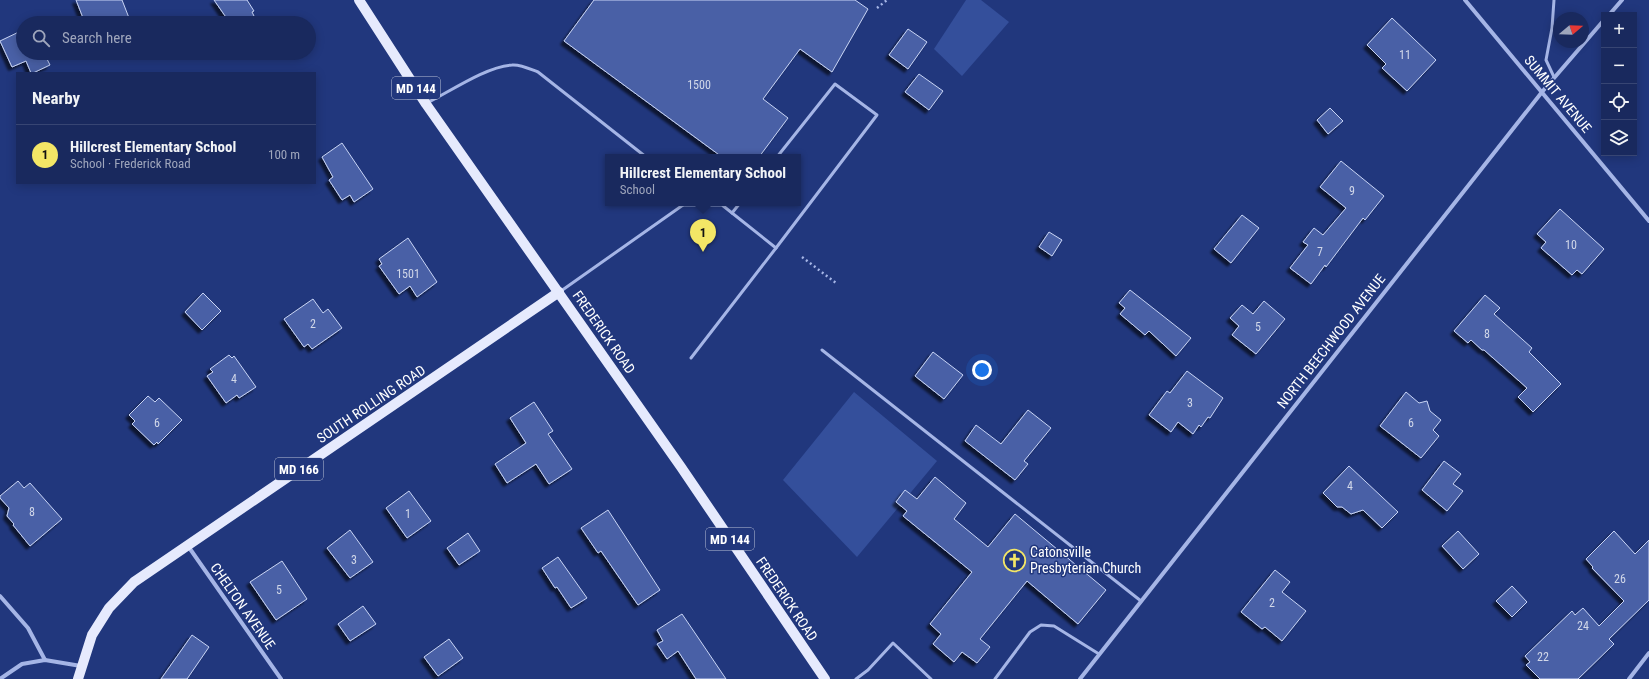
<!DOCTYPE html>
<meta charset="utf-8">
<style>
:root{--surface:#19295e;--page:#223164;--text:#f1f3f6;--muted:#9fa6bc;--line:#374573;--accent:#f3e666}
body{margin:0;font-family:"Roboto Condensed",sans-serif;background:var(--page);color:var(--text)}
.controls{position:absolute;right:12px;top:12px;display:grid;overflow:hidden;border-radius:0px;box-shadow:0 2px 10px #0003}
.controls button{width:36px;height:36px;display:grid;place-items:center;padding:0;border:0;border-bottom:1px solid var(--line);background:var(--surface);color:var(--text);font:20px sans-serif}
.compass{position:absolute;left:1553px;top:12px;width:36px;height:36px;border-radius:50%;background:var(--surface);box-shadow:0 2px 10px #0003;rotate:71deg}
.you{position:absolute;left:982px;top:370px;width:14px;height:14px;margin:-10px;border:3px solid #fff;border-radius:50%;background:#1a73e8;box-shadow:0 0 0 6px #1a73e833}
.badge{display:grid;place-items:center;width:26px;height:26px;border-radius:50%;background:var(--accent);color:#111;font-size:13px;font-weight:700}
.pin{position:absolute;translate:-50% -33px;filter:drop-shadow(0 1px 2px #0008)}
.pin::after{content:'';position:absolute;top:21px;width:14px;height:12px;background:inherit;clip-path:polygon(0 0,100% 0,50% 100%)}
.popup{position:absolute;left:605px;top:154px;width:196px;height:52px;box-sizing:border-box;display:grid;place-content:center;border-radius:0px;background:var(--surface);filter:drop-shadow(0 1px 3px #0005);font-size:13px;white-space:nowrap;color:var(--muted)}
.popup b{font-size:15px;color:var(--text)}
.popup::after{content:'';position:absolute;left:50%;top:100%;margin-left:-8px;border:8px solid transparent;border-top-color:var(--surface)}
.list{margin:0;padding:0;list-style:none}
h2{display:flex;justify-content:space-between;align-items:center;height:52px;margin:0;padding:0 16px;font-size:17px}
h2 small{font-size:13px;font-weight:400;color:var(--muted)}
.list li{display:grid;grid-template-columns:26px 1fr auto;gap:12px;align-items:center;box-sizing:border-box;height:60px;padding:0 16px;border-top:1px solid var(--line)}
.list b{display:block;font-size:15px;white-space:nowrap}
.list p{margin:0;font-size:13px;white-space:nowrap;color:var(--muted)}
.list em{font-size:13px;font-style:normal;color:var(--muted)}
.icon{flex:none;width:22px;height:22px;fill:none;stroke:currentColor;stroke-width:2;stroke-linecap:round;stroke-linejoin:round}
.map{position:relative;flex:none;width:1649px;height:679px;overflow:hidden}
.search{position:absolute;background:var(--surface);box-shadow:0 2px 10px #0003;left:16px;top:16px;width:300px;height:44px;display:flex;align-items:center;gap:10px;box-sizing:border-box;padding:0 14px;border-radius:22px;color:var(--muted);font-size:15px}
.panel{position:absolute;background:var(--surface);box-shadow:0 2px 10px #0003;left:16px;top:72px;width:300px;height:112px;border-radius:0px}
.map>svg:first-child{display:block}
</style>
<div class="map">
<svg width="1649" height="679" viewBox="0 0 1649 679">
<defs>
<filter id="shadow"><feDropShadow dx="-3.5" dy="3.5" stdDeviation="1" flood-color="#0009"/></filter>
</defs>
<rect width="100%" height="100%" fill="#21377d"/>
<!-- green -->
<g fill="#344f9b">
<polygon points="966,0 981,0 1009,22 962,76 934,49"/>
<polygon points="854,392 937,461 857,557 783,480"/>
</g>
<!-- building -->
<g fill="#4a61a6" stroke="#c8d4f5" filter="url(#shadow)">
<polygon points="76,0 122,0 131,23 85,23"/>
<polygon points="214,0 247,0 254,11 252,12 254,16 244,23 230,23"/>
<polygon points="594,0 855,0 868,9 832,72 800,49 763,99 788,118 759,157 722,157 564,41"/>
<polygon points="1392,18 1436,60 1407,91 1382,68 1386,64 1367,45"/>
<polygon points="908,29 927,42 908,69 889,55"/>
<polygon points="23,30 23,53 44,53 50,65 33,73 31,73 26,61 12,67 0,41"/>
<polygon points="919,74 943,91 929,110 905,92"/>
<polygon points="1330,108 1343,121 1328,134 1317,120"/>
<polygon points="342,143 373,189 354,202 350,195 342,200 329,180 333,177 322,157"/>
<polygon points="1341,161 1384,196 1365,220 1363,218 1326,267 1325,265 1311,284 1290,268 1308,245 1303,242 1314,228 1323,235 1346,208 1320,187"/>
<polygon points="1560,209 1604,249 1582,274 1577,270 1572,275 1541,248 1546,242 1537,234"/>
<polygon points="1242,215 1259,228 1231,263 1214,249"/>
<polygon points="1049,232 1062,240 1052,256 1039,247"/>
<polygon points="408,238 437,282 417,297 410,286 399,294 379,266 382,264 379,259"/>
<polygon points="1130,290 1191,338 1176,356 1149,331 1145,335 1120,314 1125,308 1119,303"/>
<polygon points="203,293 221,311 202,330 185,312"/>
<polygon points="1485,295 1500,308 1494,314 1532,348 1529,352 1561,384 1533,412 1518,397 1527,388 1484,350 1482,350 1471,340 1468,343 1454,331"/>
<polygon points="313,299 323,313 328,309 342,328 312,349 308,344 304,347 284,319"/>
<polygon points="1264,301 1285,319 1256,354 1232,335 1239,326 1230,318 1242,305 1253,314"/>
<polygon points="933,352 963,375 944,399 915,376"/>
<polygon points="229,355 232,358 234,356 256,387 239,398 237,395 226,403 207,376 213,372 210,369"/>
<polygon points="1187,371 1223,398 1210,418 1208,417 1201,427 1199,425 1193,434 1178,422 1171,432 1149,415 1167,391 1170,393"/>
<polygon points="1406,392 1419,403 1427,401 1430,411 1441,420 1433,430 1439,436 1421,458 1380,426"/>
<polygon points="148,396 155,402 159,398 182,420 158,444 157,442 154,445 132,424 135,421 129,415"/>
<polygon points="534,402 553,431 548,434 572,469 549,484 536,464 507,483 495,464 526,443 510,418"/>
<polygon points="1028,410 1051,428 1024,461 1028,464 1015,480 965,441 976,425 1001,444"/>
<polygon points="1444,461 1461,474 1453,484 1463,491 1447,511 1422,490"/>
<polygon points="1349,466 1398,512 1382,528 1363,510 1351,514 1342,507 1337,507 1323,493"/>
<polygon points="935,477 966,503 954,519 988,547 1015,514 1106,590 1078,624 1027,581 980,639 990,647 977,663 962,652 954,662 933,644 941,634 930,624 972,572 903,516 907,511 896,502 905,490 917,499"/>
<polygon points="18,481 24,488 30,483 62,519 30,546 13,525 14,524 7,516 9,508 0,498 0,496"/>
<polygon points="409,491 431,521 407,538 386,508"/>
<polygon points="608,510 660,590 638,605 601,551 598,553 581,528"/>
<polygon points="350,530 373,562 350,578 327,548"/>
<polygon points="1458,531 1479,554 1463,569 1442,546"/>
<polygon points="1614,531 1635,554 1649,540 1649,600 1609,639 1614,644 1578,679 1540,679 1526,665 1530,662 1525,656 1572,611 1575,615 1583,608 1599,626 1624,601 1592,568 1593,567 1586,559"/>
<polygon points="468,533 480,551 459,565 447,548"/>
<polygon points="558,557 587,598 571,608 557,587 555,588 542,568"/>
<polygon points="282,561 307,599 276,620 250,582"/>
<polygon points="1275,570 1290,582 1282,592 1306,611 1282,641 1265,627 1262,629 1241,612"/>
<polygon points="1512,586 1527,602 1512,617 1496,601"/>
<polygon points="363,606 376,624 350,641 338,624"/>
<polygon points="682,614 697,636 726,679 696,679 678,651 667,659 657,644 663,641 657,630"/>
<polygon points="192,635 209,647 187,679 161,679"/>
<polygon points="449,639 463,658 438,676 424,657"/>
</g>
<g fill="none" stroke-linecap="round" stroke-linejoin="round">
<!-- path -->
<g stroke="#a5b5e6" stroke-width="2.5" stroke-dasharray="2 3" stroke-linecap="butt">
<polyline points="877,8 887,0"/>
<polyline points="802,257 836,283"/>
</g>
<!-- service -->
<g stroke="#a5b5e6" stroke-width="3">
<polyline points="1554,0 1552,28 1546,60 1554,77"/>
<path d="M427 103C449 92 487 66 512 65 520 64 530 69 538 72L646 157"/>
<polyline points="683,205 722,205 776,248 691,358"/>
<polyline points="732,213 740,203"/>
<polyline points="776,248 877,115 835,84 777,157"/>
<polyline points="561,291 683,205 681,203"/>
<polyline points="822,350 1141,601"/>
<polyline points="856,679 868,670 893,643 931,679"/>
<polyline points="995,679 1030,632 1041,625 1054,626 1099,654"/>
</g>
<!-- minor -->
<g stroke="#a5b5e6" stroke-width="4">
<polyline points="1465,0 1649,221"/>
<polyline points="1609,15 1622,0"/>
<polyline points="188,546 281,679"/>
<polyline points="0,596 28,628 45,660"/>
<polyline points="0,679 22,664 45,660 81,666"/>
<polyline points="1080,679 1542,92 1604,20"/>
<polyline points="1629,679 1649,653"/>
</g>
<!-- primary -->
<g stroke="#e6eafd" stroke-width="10">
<polyline points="359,0 426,104 681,467 825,679"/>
<polyline points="78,679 92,635 109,608 134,582 559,292"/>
</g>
</g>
<!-- icons -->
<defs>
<symbol id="church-ring" viewBox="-11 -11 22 22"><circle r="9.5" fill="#21377d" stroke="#f3e666" stroke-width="1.5"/><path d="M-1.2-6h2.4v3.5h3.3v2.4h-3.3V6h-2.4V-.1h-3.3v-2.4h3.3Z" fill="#f3e666"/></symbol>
</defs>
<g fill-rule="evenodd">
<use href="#church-ring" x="1002" y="548" width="25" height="25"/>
</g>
<g text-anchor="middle" stroke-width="3" stroke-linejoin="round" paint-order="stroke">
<!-- number labels -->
<g font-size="12" fill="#d2d8e9">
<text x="1405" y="59">11</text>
<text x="699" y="89">1500</text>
<text x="1352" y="195">9</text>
<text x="1571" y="249">10</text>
<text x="1320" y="256">7</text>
<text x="408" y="278">1501</text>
<text x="313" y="328">2</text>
<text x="1258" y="331">5</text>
<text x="1487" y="338">8</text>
<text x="234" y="383">4</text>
<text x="1190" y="407">3</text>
<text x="157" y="427">6</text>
<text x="1411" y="427">6</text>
<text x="1350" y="490">4</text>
<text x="32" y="516">8</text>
<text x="408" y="518">1</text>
<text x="354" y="564">3</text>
<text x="1620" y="583">26</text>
<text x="279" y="594">5</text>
<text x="1272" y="607">2</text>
<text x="1583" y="630">24</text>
<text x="1543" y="661">22</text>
</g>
<!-- shield labels -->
<g fill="#21377d" stroke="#bcc3d8" stroke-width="1">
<rect x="392" y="77" width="48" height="22" rx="3"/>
<rect x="275" y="458" width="48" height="22" rx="3"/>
<rect x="706" y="528" width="48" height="22" rx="3"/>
</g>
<g font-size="13" font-weight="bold" fill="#fff">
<text x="416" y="93">MD 144</text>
<text x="299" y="474">MD 166</text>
<text x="730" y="544">MD 144</text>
</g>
<!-- street labels -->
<g font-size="14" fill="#fff" stroke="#21377d">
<text transform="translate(1558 94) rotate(50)" y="5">SUMMIT AVENUE</text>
<text transform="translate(604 332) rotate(55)" y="5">FREDERICK ROAD</text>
<text transform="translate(1331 341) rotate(-52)" y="5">NORTH BEECHWOOD AVENUE</text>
<text transform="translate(371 404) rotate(-34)" y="5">SOUTH ROLLING ROAD</text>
<text transform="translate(787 599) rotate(56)" y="5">FREDERICK ROAD</text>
<text transform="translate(243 606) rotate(55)" y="5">CHELTON AVENUE</text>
</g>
<!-- poi labels -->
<g font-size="14" fill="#fff" stroke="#21377d" text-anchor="start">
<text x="1030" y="557">Catonsville<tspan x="1030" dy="16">Presbyterian Church</tspan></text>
</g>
</g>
</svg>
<div class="controls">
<button>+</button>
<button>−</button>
<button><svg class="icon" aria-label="locate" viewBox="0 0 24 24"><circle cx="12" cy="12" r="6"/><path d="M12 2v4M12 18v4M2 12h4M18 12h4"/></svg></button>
<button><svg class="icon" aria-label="layers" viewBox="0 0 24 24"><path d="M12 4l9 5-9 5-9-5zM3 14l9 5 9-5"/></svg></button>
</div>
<svg class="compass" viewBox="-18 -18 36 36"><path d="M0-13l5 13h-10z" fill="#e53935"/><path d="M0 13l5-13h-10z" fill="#9fa6bc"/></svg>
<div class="you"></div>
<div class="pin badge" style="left:703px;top:252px">1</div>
<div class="popup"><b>Hillcrest Elementary School</b>School</div>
<div class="search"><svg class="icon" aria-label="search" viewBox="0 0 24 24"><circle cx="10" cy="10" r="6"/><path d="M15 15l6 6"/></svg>Search here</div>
<section class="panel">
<h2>Nearby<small></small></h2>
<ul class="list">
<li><span class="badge">1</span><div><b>Hillcrest Elementary School</b><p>School · Frederick Road</p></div><em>100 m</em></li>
</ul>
</section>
</div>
